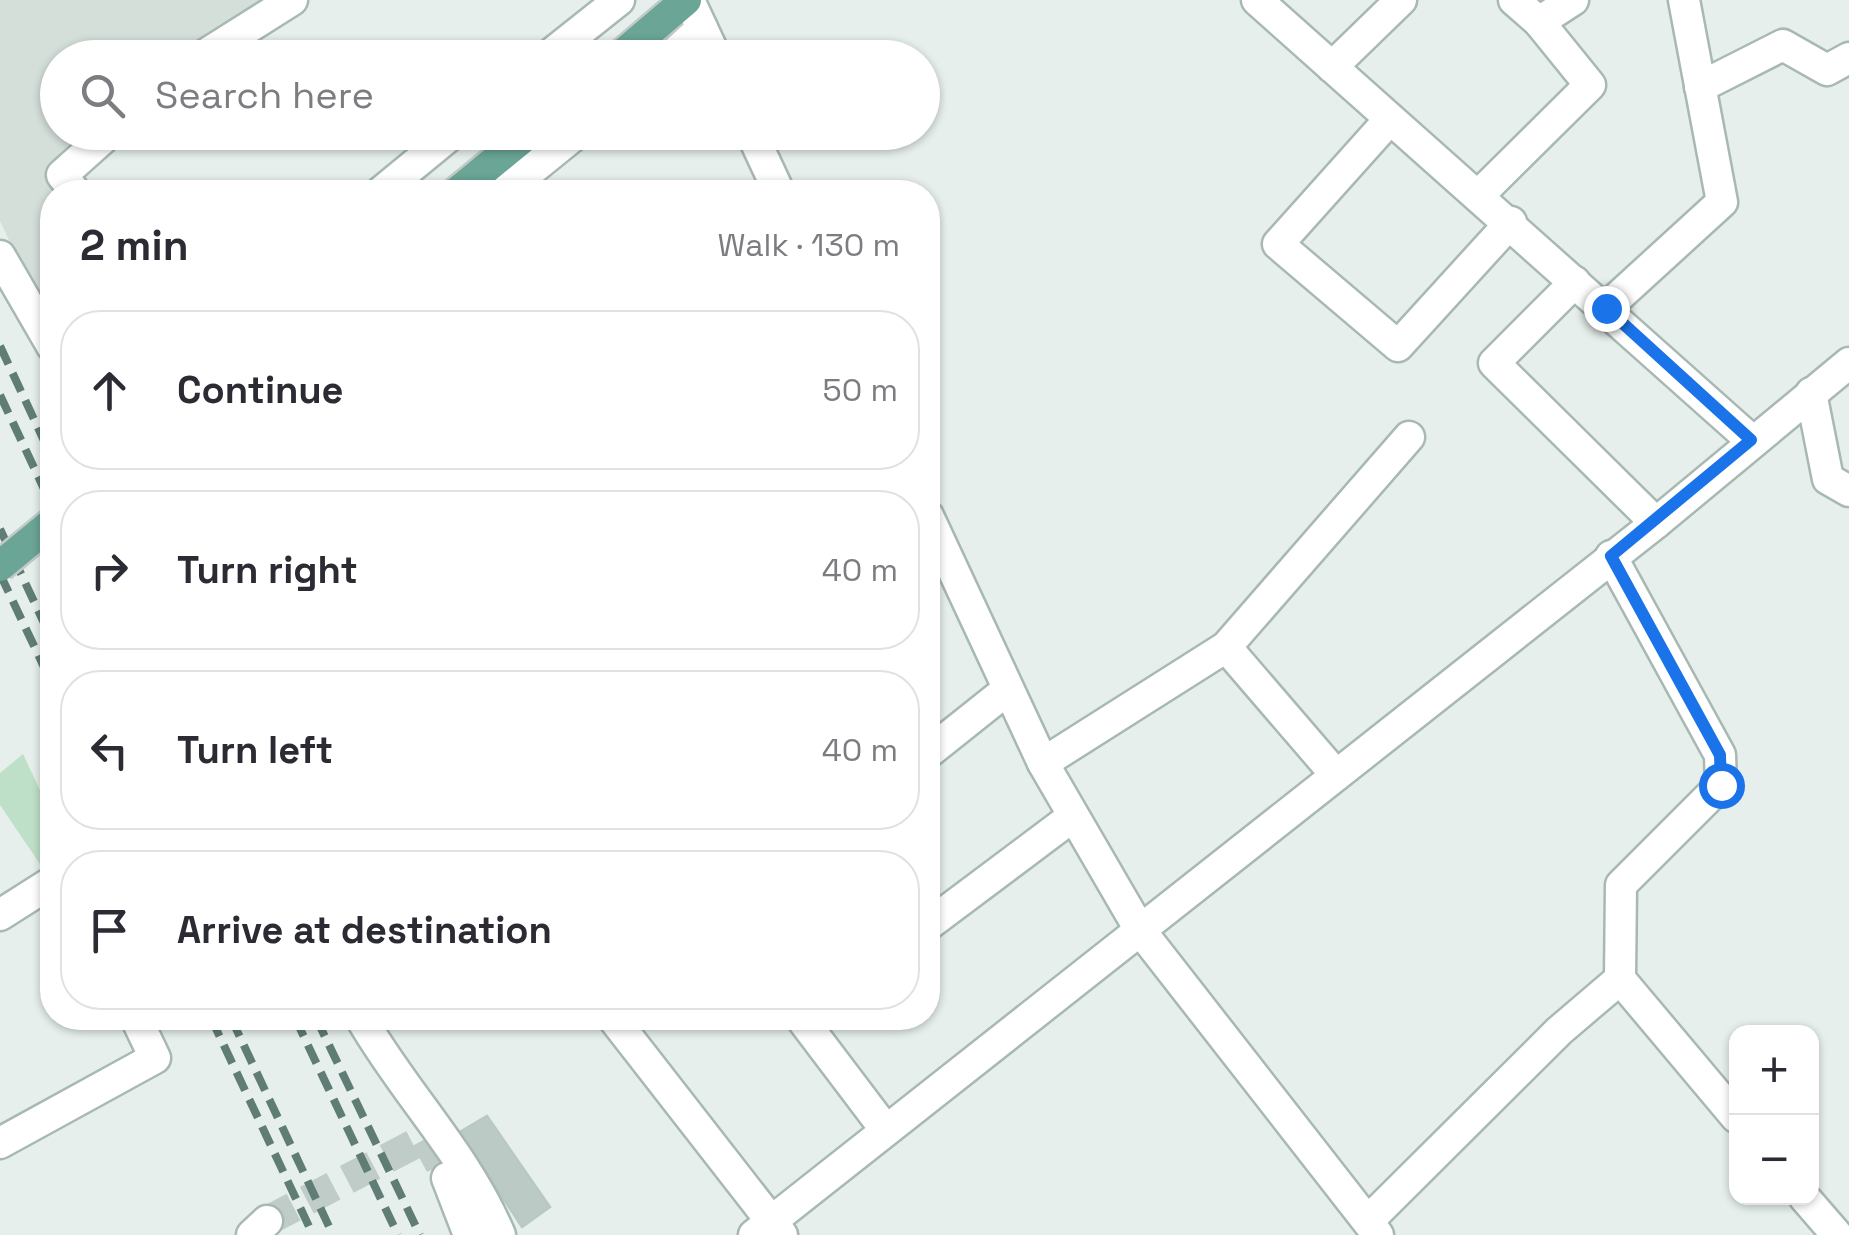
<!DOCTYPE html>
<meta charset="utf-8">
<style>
:root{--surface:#fff;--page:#f7f7f7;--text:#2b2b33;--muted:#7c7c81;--line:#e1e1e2}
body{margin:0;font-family:"Space Grotesk",sans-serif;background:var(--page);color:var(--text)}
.controls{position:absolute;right:30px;bottom:30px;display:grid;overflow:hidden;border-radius:20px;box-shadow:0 2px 8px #0004}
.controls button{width:90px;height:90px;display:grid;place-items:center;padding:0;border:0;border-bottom:2px solid var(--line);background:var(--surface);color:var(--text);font:50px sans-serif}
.stop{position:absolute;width:30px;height:30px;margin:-22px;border:8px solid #1a73e8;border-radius:50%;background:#fff}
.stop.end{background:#1a73e8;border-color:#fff;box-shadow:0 2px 10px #0008}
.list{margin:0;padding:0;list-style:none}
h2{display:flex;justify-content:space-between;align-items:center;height:130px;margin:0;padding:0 40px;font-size:42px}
h2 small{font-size:32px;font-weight:400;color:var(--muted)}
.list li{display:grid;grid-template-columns:65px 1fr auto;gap:30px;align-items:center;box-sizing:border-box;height:160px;margin:0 20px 20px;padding:0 20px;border:2px solid var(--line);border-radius:40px}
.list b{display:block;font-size:38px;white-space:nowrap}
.list em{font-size:32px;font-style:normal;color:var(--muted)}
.icon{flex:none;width:55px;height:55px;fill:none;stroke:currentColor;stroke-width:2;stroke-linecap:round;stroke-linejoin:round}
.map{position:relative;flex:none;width:1849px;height:1235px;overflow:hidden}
.search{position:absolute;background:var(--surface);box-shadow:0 2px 8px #0004;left:40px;top:40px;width:900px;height:110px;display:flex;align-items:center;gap:25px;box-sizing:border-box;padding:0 35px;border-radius:55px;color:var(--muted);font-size:38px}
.panel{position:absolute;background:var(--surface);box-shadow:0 2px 8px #0004;left:40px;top:180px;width:900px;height:850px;border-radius:40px}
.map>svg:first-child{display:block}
</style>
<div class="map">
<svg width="1849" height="1235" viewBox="0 0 1849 1235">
<rect width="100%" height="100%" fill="#e6efeb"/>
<!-- built -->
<polygon fill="#d4dfda" points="0,0 268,0 174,57 58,58 58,132 98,133 65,192 52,192 51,310 36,298 0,221"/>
<!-- green -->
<polygon fill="#bfe0c8" points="23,754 52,816 52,865 44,870 0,805 0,773"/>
<!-- building -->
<polygon fill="#bbcac4" stroke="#b8c9c2" stroke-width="2.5" points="487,1116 550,1207 522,1227 460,1132"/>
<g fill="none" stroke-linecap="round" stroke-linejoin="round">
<!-- minor-tunnel -->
<polyline stroke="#bfccc8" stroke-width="30" stroke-dasharray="30 15" stroke-linecap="butt" points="267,1221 426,1138 447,1178"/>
<defs>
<g id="minor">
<polyline points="689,0 716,58"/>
<polyline points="1257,0 1751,440"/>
<polyline points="1539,22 1573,0"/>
<polyline points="200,58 292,0"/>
<polyline points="546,58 619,0"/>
<polyline points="669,58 702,28"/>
<polyline points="1332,67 1401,0"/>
<polyline points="1700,87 1783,45 1827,70 1849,58"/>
<polyline points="1390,119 1278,244 1398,346 1511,222"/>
<polyline points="751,132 779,192"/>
<polyline points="75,192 62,175 110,132"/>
<polyline points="381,192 454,132"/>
<polyline points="504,192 578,132"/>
<polyline points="1479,195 1590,85 1539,22 1514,0"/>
<polyline points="0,256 52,346"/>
<polyline points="1575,282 1494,363 1656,523"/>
<polyline points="1606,308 1722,202 1684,0"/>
<polyline points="1811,393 1828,479 1849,491"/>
<polyline points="928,516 1043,763 1140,930 1378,1235"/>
<polyline points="1611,556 1720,755 1721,785 1621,885 1620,979 1736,1117"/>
<polyline points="1226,647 1336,775"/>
<polyline points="928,753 1007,690"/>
<polyline points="1043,763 1226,647 1409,437"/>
<polyline points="0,915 52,882"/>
<polyline points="928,925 1072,817"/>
<path d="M361 1018C404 1093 466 1154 500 1235"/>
<polyline points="613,1018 782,1235"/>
<polyline points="801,1018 885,1129"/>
<polyline points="0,1143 155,1058 136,1018"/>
<polyline points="447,1178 469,1235"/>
<polyline points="1805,1198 1837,1235"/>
<polyline points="1368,1221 1559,1031 1620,979"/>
<polyline points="252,1235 267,1221"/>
<polyline points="754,1235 1656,523 1849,363"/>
</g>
<g id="major">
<polyline points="618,58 686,0"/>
<polyline points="457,192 530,132"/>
</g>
</defs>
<!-- minor casing -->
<use href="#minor" stroke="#a8b8b2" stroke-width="35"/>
<!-- major casing -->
<use href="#major" stroke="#c2cac8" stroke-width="35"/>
<!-- minor -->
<use href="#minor" stroke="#fff" stroke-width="30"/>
<!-- major -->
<use href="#major" stroke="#6aa596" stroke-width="30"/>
<!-- rail -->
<g stroke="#5f7d75" stroke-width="8" stroke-dasharray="20 10" stroke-linecap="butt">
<polyline points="0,346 52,458"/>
<polyline points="0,395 52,506"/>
<polyline points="0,529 52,640"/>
<polyline points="0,574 52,684"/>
<polyline points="211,1018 313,1235"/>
<polyline points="231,1018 333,1235"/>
<polyline points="295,1018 398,1235"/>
<polyline points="316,1018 420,1235"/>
</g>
<defs>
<polyline id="major-bridge" points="0,566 52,523"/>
</defs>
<!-- major-bridge casing -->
<use href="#major-bridge" stroke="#c2cac8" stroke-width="35" stroke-linecap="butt"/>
<!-- major-bridge -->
<use href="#major-bridge" stroke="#6aa596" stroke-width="30"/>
</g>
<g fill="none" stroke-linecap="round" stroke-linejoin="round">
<!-- route -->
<polyline stroke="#1a73e8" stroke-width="12" points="1606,308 1751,440 1611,556 1720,755 1721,785"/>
</g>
</svg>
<div class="controls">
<button>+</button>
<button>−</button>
</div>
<div class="stop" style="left:1721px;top:785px"></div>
<div class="stop end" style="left:1606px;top:308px"></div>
<div class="search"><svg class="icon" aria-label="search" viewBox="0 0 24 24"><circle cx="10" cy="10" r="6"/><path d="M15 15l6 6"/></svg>Search here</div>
<section class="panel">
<h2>2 min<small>Walk · 130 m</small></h2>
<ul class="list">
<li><svg class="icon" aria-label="ahead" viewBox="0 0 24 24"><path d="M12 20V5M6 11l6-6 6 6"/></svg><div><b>Continue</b></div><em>50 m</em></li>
<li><svg class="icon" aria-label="right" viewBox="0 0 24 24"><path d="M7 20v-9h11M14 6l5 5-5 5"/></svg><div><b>Turn right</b></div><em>40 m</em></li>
<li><svg class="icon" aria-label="left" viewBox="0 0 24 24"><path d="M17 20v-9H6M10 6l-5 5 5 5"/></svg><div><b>Turn left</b></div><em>40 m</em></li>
<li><svg class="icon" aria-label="arrive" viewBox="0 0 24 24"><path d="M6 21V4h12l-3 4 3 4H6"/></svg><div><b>Arrive at destination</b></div></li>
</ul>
</section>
</div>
